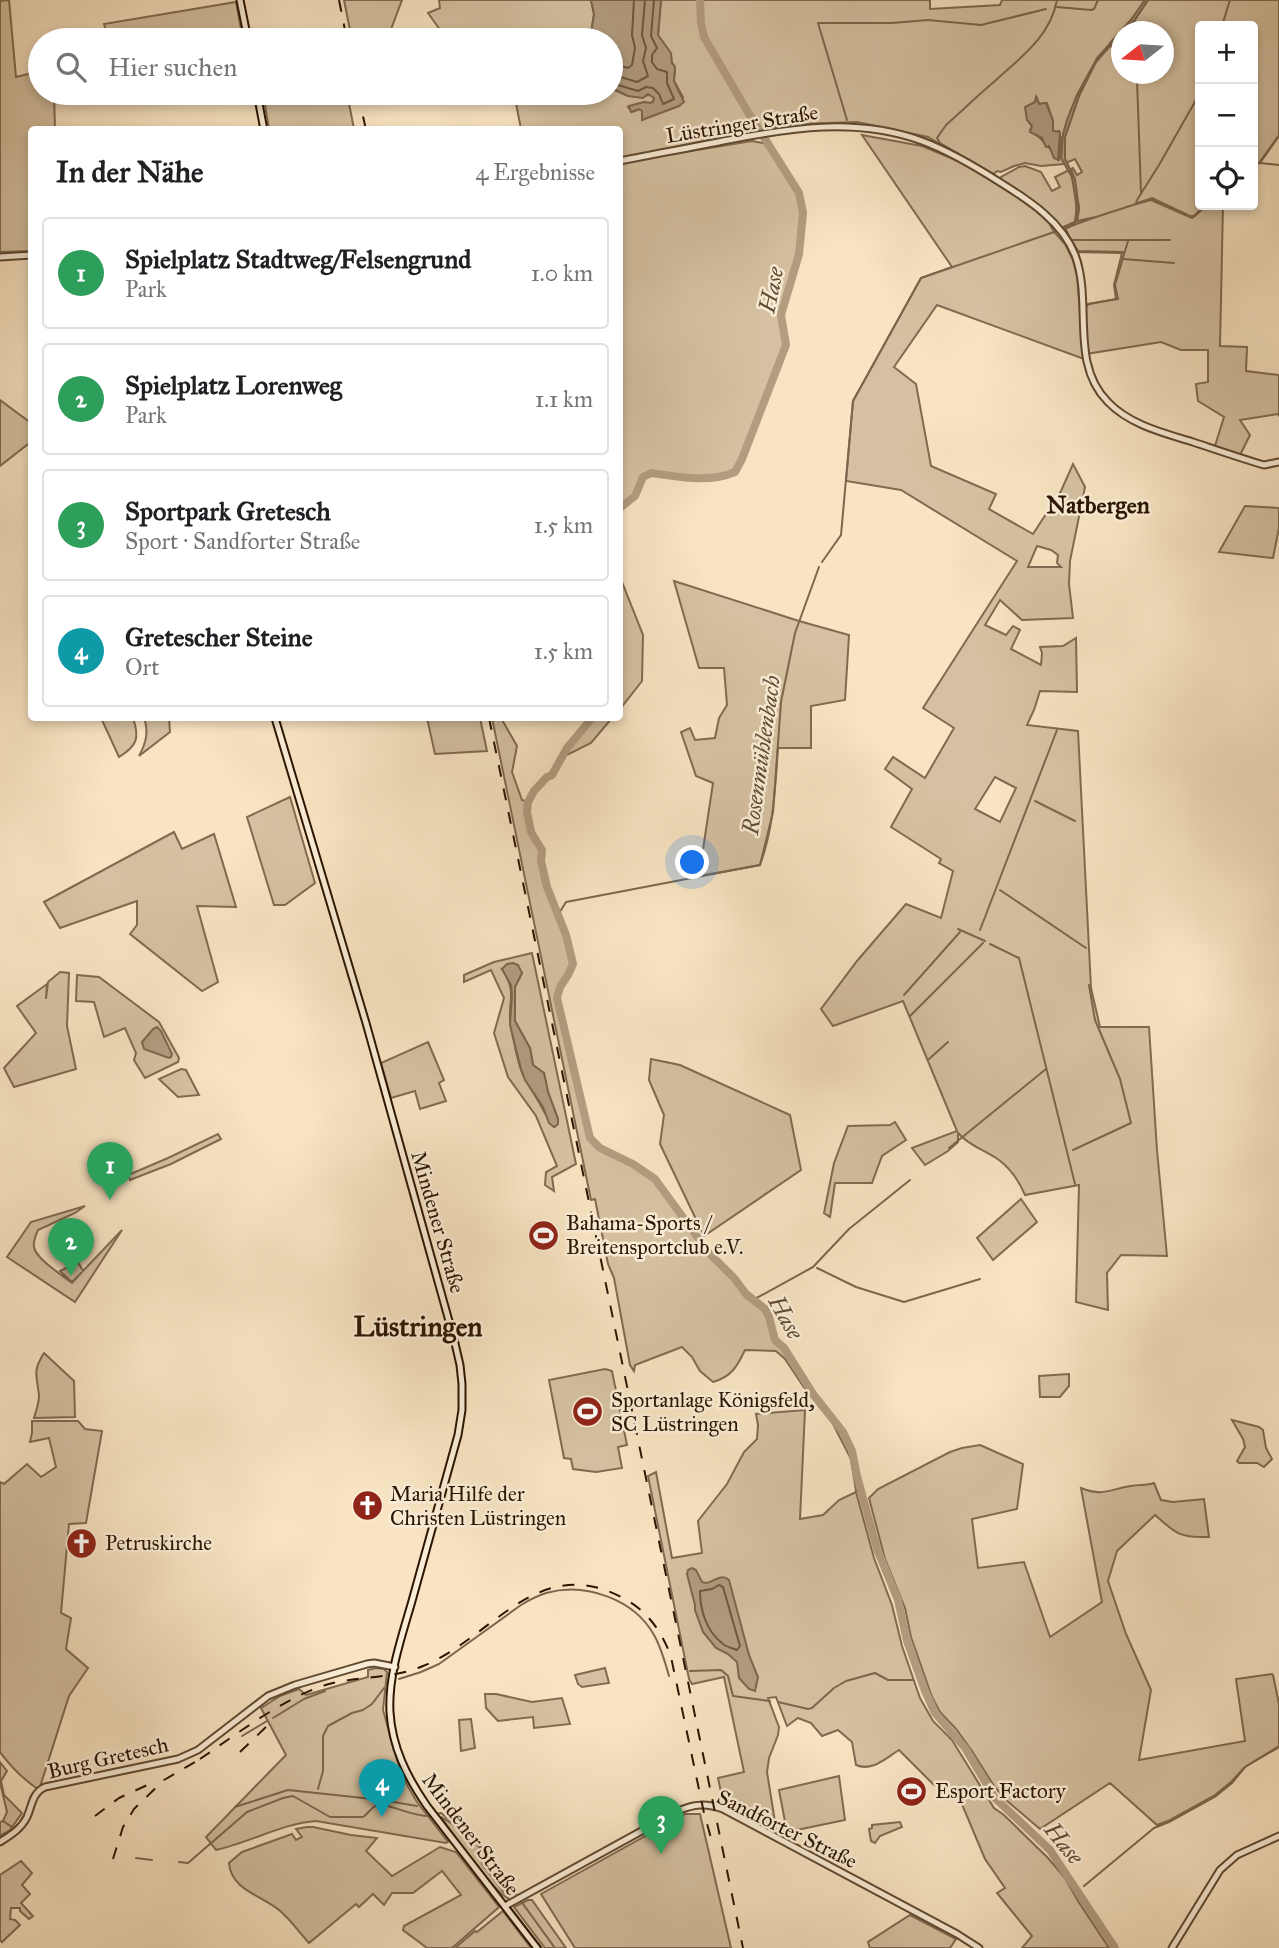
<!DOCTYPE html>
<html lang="de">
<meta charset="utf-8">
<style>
:root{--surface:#fff;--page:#f6f6f6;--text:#202124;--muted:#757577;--line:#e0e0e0;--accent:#8f2418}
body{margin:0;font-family:"IM FELL Great Primer",serif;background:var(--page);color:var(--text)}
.controls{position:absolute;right:21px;top:21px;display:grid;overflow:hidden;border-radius:7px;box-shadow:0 4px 10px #0003}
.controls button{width:63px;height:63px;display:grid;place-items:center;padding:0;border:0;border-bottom:2px solid var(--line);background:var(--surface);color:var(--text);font:35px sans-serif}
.compass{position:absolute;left:1111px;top:21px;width:63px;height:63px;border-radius:50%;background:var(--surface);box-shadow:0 4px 10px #0003;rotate:253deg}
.you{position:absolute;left:693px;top:863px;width:24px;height:24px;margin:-18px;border:5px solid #fff;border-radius:50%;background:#1a73e8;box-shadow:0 0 0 10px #1a73e833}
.badge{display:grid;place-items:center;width:46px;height:46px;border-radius:50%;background:var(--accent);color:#fff;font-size:23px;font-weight:700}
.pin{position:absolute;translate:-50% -58px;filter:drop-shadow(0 2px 4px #0008)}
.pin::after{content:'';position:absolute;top:37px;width:24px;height:21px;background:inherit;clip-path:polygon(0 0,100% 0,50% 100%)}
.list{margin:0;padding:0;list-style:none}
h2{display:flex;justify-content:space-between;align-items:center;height:91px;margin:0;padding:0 28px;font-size:30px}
h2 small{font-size:23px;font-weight:400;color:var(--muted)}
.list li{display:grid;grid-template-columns:46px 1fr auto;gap:21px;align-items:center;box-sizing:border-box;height:112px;margin:0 14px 14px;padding:0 14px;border:2px solid var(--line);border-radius:7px}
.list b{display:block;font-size:26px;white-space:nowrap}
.list p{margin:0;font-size:23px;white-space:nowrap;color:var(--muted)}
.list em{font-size:23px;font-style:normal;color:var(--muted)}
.icon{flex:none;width:38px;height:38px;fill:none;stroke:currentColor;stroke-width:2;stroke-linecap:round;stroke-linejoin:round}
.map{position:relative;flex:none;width:1279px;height:1948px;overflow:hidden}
.search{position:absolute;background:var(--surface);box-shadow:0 4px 10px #0003;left:28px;top:28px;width:595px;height:77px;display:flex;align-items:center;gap:18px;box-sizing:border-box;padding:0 24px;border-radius:38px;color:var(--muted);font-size:26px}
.panel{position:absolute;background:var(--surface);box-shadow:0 4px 10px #0003;left:28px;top:126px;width:595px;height:595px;border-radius:7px}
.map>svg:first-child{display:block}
</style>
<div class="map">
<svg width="1279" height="1948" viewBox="0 0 1279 1948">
<rect width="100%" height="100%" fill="#f8e4c2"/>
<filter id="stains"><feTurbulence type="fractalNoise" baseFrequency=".00286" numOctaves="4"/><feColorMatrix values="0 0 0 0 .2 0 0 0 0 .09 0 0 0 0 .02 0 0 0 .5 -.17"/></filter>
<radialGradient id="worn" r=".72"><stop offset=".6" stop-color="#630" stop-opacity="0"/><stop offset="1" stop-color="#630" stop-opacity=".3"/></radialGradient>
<!-- green -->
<g fill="#d5c1a1" stroke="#806a50" stroke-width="2" fill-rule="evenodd">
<polygon points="9,0 16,77 40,71 40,93 54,93 55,129 32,130 31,251 0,252 0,1"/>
<polygon points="344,0 402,0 387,40 352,40"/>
<polygon points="439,0 591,0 594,14 590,40 506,40 503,29 473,40 442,40 443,34 428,13 440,8"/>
<path d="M661 0H930V9L1000 5 1002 0H1145L1131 20 1110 43 1111 44 1121 34 1122 74H1164V32L1124 31 1134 21 1148 0H1279V135L1259 163 1253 164V26H1200V205H1205L1194 216H1190L1152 198 1135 204 1151 200 1192 218 1207 205H1223L1220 346 1247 347 1246 371 1279 375V416L1278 414 1240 420 1250 435 1239 457 1214 449 1224 417 1198 401 1196 384 1208 382V350H1181L1161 342 1086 354 1083 310 1089 304 1116 299 1114 285 1122 253 1076 252 1065 229 1076 224 1079 207 1073 174 1071 169 1073 168 1077 175 1082 172 1075 159 1066 163 1065 160V137L1079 96H1077C1070 112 1054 148 1065 164L1041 166 1025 163 1014 166 1001 172 997 171 992 175 928 137 857 122 800 124 774 127 620 158V130L521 129 514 93H611V88L628 96 651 95 654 98 653 102 650 103 644 102 628 107 632 112 640 109 642 111V120L683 97 674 81 675 67 671 61 670 53 658 35ZM1037 98 1039 104 1047 103 1053 121 1052 129 1054 132 1059 131 1061 139 1059 159C1049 148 1042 138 1030 130L1032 126 1026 114V108L1035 102Z"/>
<polygon points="236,2 243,40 109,40 104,24"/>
<polygon points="263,93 347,93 354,129 269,129"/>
<path d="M862 135 922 146 963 163 1030 205 1049 223 1054 232 1065 244 1073 260 1077 276 1084 359 937 305 894 367 916 384 931 466 996 494 989 509 1033 534 1061 491 1073 464 1085 487 1070 561 1069 584 1073 618 1022 620 1000 600 985 625 1006 635 1013 626 1020 630 1011 649 1041 665 1042 653 1040 647 1063 646 1076 638 1077 692 1040 691 1034 710 1027 725 1078 731 1091 988 1100 1027H1149L1157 1150 1167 1256 1121 1255 1107 1273 1108 1310 1076 1302 1079 1185 1025 1195C1019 1181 1011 1169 999 1160 985 1150 969 1146 958 1133V1142L948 1151 925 1165 912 1148 957 1131 903 1001 833 1026 821 1009 857 961 906 904 941 918 953 871 939 863 941 859 891 827 912 789 885 769 893 757 925 778 954 728 923 708 1017 561 901 490 846 481 853 401 921 278 952 267ZM1037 546 1051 550 1058 555 1057 563 1061 567H1028ZM995 777 1016 788 1000 822 975 809Z"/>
<path d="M752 141 768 144 799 193 803 213 799 251 781 315 786 345 742 459 735 472C710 483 677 477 651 473L645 476 635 496 620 508V164L641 159Z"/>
<path d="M1025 166 1041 172 1052 191 1060 187 1055 177 1069 170C1075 182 1078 209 1075 222L1061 228 1023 193 1002 181 1001 177 1019 167Z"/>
<polygon points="0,400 31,423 32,441 0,466"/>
<polygon points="1245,506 1279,508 1279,528 1273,558 1219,552"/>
<polygon points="620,577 643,635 642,681 620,709"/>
<path d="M674 581 799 621 849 635 845 700 811 706V748H778C775 788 774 827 760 865L699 876 713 783 696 776 681 732 690 728 695 740 715 738 719 718 727 705 724 668H699Z"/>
<path d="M101 718H133C140 738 137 746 119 757Z"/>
<path d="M144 718H169L170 732 139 756C146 743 149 732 144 718Z"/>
<polygon points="427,718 480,718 487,751 435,754"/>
<path d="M492 718H501L517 746 512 772 522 800 528 802 527 812 531 832 542 850 541 861 547 887 566 935 573 964 568 975 560 987 557 998 590 1138 600 1148 633 1164 653 1178 709 1253 735 1279 746 1294 765 1309 769 1317 775 1340 784 1348 813 1394 843 1432 852 1451 862 1492 856 1491 851 1459 832 1422 803 1386 785 1359 776 1351 745 1350C737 1367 731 1377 713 1382L700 1371 692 1357 682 1347 635 1365 634 1371 630 1365 614 1278 608 1264 595 1199 591 1200Z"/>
<polygon points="592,718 612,718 591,743 563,757 571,743"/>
<polygon points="290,797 315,883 285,905 274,905 247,817"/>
<polygon points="174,832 182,849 214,834 236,907 197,906 218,982 202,991 130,934 137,925 137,901 60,928 44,902"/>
<path d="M532 953 576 1164 552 1177 554 1191 545 1185 546 1172 557 1166 536 1116 508 1077 494 1033 504 998 491 970 464 982V975L494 962ZM502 969 522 973 515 987V1021L530 1048 533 1065 544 1073 548 1092 558 1119 556 1126 554 1127C547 1118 543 1109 537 1099 532 1089 525 1081 521 1070 516 1056 514 1041 511 1027 506 1002 519 995 502 969Z"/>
<polygon points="60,972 69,973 67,1026 76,1069 14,1087 4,1068 36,1033 17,1006 47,984 46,999 48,982"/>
<polygon points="77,975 99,977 159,1022 179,1058 178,1062 145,1078 134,1060 136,1053 125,1028 104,1037 94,1002 76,1001"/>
<polygon points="428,1042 444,1080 439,1083 446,1101 420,1109 415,1091 391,1098 381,1063"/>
<polygon points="651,1059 680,1065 790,1115 801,1170 704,1236 660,1144 664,1115 649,1080"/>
<polygon points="181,1069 186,1070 199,1095 178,1097 159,1079"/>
<polygon points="895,1122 906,1140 882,1156 872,1183 835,1183 830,1217 824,1213 834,1163 848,1126 890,1125"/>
<polygon points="218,1134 221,1139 171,1164 130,1180 128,1175 168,1158"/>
<polygon points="1021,1199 1037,1222 993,1260 977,1238"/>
<path d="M85 1206 75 1213 38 1230C36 1235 33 1241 34 1247 36 1259 62 1275 72 1283L82 1272 72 1282 60 1271 78 1262 83 1271 122 1230 75 1302 7 1257 31 1222Z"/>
<path d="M44 1353 74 1381 75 1417 34 1418C36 1411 39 1403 39 1396 37 1375 32 1372 44 1353Z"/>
<polygon points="605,1369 612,1371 627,1445 618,1447 622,1468 596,1472 573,1469 571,1459 564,1458 549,1380"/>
<polygon points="1069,1374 1069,1386 1060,1397 1040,1397 1039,1376"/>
<path d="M805 1410 800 1519 823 1515 839 1500 856 1492 874 1558 892 1605 902 1646 920 1698 933 1721 952 1740 994 1808 1004 1815 1048 1858 1065 1878 1078 1901 1109 1948H1022L1032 1936 997 1893 1005 1888 985 1859 956 1790 934 1785 899 1750C886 1758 872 1772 856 1765L852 1742 838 1730 822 1736 811 1723 798 1718 787 1726 776 1697 768 1698 779 1727 778 1735 769 1758 767 1772 776 1828 774 1833 724 1806 718 1778 744 1772 724 1677 692 1684 689 1679 648 1476 656 1472 672 1558 702 1553 698 1521 727 1484 744 1452 757 1439 758 1425 756 1414Z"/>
<polygon points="1232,1420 1259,1427 1263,1430 1266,1448 1272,1459 1264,1467 1257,1463 1239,1463 1237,1461 1245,1447 1243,1439"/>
<path d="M32 1421H78L85 1429 102 1431 86 1523 69 1524 61 1613 71 1618 66 1649 88 1668 69 1696 39 1790C23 1779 11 1767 0 1752V1482L4 1484 27 1464 41 1477 56 1467 49 1438 30 1442 32 1433Z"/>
<path d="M980 1445 1023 1464 1017 1509 972 1519 978 1568 1024 1562 1050 1637 1102 1602 1081 1488C1103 1497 1110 1489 1131 1486 1139 1484 1146 1486 1154 1483L1161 1500 1173 1502 1204 1499 1209 1537C1180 1538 1176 1534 1155 1515L1117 1551 1108 1581 1126 1634 1151 1690 1139 1760 1245 1741 1236 1679 1272 1674 1273 1675 1279 1704V1746L1245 1767 1231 1782 1215 1795 1168 1821 1157 1825 1110 1783 1040 1829 1006 1800 994 1786 972 1751 956 1729 940 1712 932 1697 911 1637 905 1608 885 1559 869 1498 878 1489 950 1452 962 1448Z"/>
<path d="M376 1668 384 1669 387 1672 383 1710 397 1760 407 1785 417 1802 448 1842 446 1843 316 1821C284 1823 248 1843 216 1850L206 1837 286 1755 261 1708 280 1696 299 1689 306 1695 368 1677V1670Z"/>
<polygon points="605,1668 609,1683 582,1687 578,1684 575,1675"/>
<polygon points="485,1694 496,1694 532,1702 562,1698 570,1724 534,1728 533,1717 498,1721 486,1708"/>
<polygon points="471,1719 475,1748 461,1751 459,1720"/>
<polygon points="0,1762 7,1771 1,1781 4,1795 22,1813 10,1830 0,1836 0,1822 3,1821 7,1812 0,1782"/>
<polygon points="839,1776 845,1820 787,1832 779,1790"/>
<polygon points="685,1814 700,1814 731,1948 575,1948 541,1894"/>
<path d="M441 1817C455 1824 480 1844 488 1859L482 1864 509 1899C493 1892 453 1834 441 1817Z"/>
<polygon points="900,1822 902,1827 880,1836 875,1843 871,1841 869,1829 872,1828 872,1825"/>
<path d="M307 1827H313L351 1835 377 1838 366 1851 392 1876 440 1847 456 1852 499 1907 452 1948H427L403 1930 404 1926 461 1895 442 1871 413 1893H392L384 1905 373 1894 359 1907 356 1904 309 1943C299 1932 290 1919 279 1910 261 1895 231 1890 229 1863L242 1852 292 1834 296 1840 302 1837 296 1829Z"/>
<polygon points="21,1861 32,1873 22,1885 30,1894 21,1903 33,1916 29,1919 20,1911 20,1908 11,1908 10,1919 15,1920 20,1925 2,1942 0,1940 0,1875"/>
<polygon points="528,1900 532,1900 566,1948 545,1948 514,1907"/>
<polygon points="503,1911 531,1948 455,1948 475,1931 477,1932"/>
<polygon points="910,1915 956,1939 950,1948 870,1948 868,1942"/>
</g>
<!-- water -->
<g fill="#b29d80" stroke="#7c664d" stroke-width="2">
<polygon points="591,0 661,0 658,35 671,53 672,63 675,67 674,81 684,102 679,106 642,120 642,111 639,109 631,112 629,106 644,102 650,103 653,102 654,98 648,94 643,98 628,96 611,88 611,40 590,40 594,14"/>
<polygon points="1145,0 1148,0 1134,21 1124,31 1122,32 1121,34 1096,62 1079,96 1065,137 1065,159 1075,179 1079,210 1077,221 1096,217 1065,228 1069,236 1062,228 1075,222 1077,208 1072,177 1061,158 1063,135 1067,120 1077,95 1097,58 1131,20"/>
<polygon points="1036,97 1039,104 1046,103 1053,121 1053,131 1060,132 1058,160 1054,158 1049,146 1046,147 1042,138 1030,132 1032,126 1027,120 1025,107 1035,102"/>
<polygon points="513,963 518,965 522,973 515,987 515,1021 530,1048 533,1065 544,1073 548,1092 558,1119 558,1124 554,1127 549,1123 543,1107 525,1080 521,1069 510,1025 512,994 511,985 502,969 507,964"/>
<polygon points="157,1027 161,1031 172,1054 171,1057 169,1058 144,1049 142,1042 153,1029"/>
<path d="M692 1568 696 1570 702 1582 706 1583C714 1582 721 1573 729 1580L749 1655 758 1677 755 1691 749 1689 739 1678 737 1662 728 1654 716 1648 703 1632 695 1610V1605L687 1574 688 1570Z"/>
</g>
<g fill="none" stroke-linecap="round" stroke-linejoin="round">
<!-- shore -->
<g stroke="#6e5840" stroke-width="2">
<polyline points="611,63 628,68 632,65 635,48 632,35 634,0"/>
<polyline points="611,74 637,82 648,76 643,61 646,48 642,35 645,0"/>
<polyline points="611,83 638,91 646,87 653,88 659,94 663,104 674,99 667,83 667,72 657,69 652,62 652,55 657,48 651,36 654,0"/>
<path d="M719 1585 723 1587 740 1646 737 1650C733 1648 725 1647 722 1643 706 1631 700 1609 700 1591L712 1589Z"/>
</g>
<!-- stream -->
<g stroke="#7c664d" stroke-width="2">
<polyline points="1057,7 1091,10 1094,9 1098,0"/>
<polyline points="1222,26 1230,0"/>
<polyline points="1111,45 1122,62"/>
<polyline points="1132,74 1137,80 1141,193"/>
<polyline points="847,120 818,23 892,23 928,20 981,25 1046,9"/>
<polyline points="1260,163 1279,165"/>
<polyline points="1253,165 1260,163 1279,136"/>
<path d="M992 173 940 143 937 138 946 125C962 111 978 95 995 81 1021 57 1050 37 1057 0"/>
<polyline points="1136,204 1152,199 1191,217 1195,216 1206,205"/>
<polyline points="1096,217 1136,204 1137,200 1159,165 1200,93"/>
<polyline points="1068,234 1078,251 1123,252"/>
<polyline points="1072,240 1170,240"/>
<polyline points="1078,253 1082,265"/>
<polyline points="1123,259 1174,263"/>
<polyline points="1088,304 1118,299 1115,285 1128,241"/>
<polyline points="822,562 841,535 853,401 921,278 1057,231"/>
<polyline points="1035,801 1075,821"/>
<polyline points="1000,890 1086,948"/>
<polyline points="558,915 566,902 760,865 773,812 781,702 795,633 819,567"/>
<polyline points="958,929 985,941"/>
<polyline points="980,930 1057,730"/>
<polyline points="990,944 1019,958 1075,1184"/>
<polyline points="904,995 960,932"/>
<polyline points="910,1016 983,943"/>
<polyline points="929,1059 948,1042"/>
<polyline points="949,1148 1046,1069"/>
<polyline points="1073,1150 1131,1123 1120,1079 1095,1020 1089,985"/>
<polyline points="817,1268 856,1287 904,1302 980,1279"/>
<polyline points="753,1300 813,1267 849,1229 910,1180"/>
<polyline points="690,1671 721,1670 728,1676 733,1696 770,1701"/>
<path d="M399 1679 421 1672 439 1664 521 1605C529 1600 537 1596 546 1593 585 1582 634 1599 654 1635 661 1647 665 1662 669 1676"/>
<polyline points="918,1679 920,1679"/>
<polyline points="778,1702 808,1709 812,1708 834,1688 846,1681 875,1673 888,1680 913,1680"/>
<polyline points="273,1718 304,1699 325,1691"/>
<polyline points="242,1736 267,1721"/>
<polyline points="318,1789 323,1771 323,1736 328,1726 352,1713 363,1710 372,1704 384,1688"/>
<polyline points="235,1807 288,1790 382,1800 417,1806"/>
<polyline points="436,1814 441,1813 476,1841 486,1853 555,1948"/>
<polyline points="3,1821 12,1827"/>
<polyline points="136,1858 152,1860"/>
<path d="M179 1862 188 1863 247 1812 283 1798 293 1796 330 1817H363C368 1814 370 1809 375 1806 385 1801 414 1818 431 1816"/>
<polyline points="1084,1886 1154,1828 1169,1822 1216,1796 1232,1783 1245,1767 1279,1747"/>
<polyline points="1079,1893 1081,1891"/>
<polyline points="511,1908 542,1948"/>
</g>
<!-- river -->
<g stroke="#b29d80" stroke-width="8">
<path d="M620 508 635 496 643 477 651 473C677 477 710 483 735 472L742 459 786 345 781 315 799 254 803 213 799 193 746 109 704 37 701 23 700 0"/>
<polyline points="592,718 567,748 552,775 547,777 534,791 528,802 527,812 531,832 542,850 541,861 547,887 566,935 573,964 568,975 560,987 557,998 590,1138 600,1148 633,1164 655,1179 709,1253 735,1279 746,1294 765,1309 769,1317 775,1340 784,1348 813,1394 843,1432 852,1451 857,1476 877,1549 898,1600 907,1641 925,1691 935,1713 965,1748 995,1798 1050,1850 1115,1948"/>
</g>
<defs>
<g id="tertiary">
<path d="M620 161C654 154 689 148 723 141 790 128 856 117 922 141 949 151 976 167 1001 183 1030 201 1062 222 1075 255 1093 302 1069 363 1108 402 1130 425 1164 433 1193 442 1217 450 1240 458 1264 465L1279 462"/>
<polyline points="0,257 32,255"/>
<path d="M0 1842C11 1835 21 1829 27 1817 32 1806 32 1793 45 1787L178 1759 198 1750 268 1696 295 1685 367 1664 374 1663 395 1667"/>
<path d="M505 1906 678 1811C694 1804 706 1803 723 1809L957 1934 979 1948"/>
<polyline points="1172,1948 1220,1870 1237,1855 1279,1836"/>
</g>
<g id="secondary">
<polyline points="240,0 248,40"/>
<polyline points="257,93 264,130"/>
<path d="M275 718 366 1023 454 1339 460 1365 462 1384V1410L458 1435C443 1491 427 1546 412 1601 402 1636 388 1675 390 1712 392 1747 407 1777 427 1806L537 1948"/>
</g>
</defs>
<!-- tertiary casing -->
<use href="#tertiary" stroke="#5e4830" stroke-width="9"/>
<!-- secondary casing -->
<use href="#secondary" stroke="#2b1400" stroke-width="9"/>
<!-- tertiary -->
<use href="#tertiary" stroke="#faedd7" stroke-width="5"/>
<!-- secondary -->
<use href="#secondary" stroke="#faedd7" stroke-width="5"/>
<!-- rail -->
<g stroke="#2b1400" stroke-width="2" stroke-dasharray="12 12" stroke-linecap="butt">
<polyline points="339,0 347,40"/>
<polyline points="358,93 366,130"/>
<polyline points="489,718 743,1948"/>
<polyline points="240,1752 267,1726"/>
<path d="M200 1759C237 1734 286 1696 329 1684 359 1676 393 1679 423 1666 491 1639 537 1553 621 1597 646 1609 662 1631 671 1657L704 1813 711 1838"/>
<polyline points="95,1816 119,1798 156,1781"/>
<polyline points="113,1859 123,1827 134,1809 164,1780 195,1762"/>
</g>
</g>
<!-- icons -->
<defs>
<symbol id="stadium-disc" viewBox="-11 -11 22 22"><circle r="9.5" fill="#8f2418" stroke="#faedd7"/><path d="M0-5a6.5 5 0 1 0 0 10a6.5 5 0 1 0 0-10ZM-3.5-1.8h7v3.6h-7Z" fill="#fff"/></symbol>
<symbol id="church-disc" viewBox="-11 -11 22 22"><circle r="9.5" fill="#8f2418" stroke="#faedd7"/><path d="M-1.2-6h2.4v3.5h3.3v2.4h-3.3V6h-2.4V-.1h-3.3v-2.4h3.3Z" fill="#fff"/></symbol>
</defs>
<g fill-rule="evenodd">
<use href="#stadium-disc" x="526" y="1218" width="35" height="35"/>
<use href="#stadium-disc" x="570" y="1394" width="35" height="35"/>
<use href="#church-disc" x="350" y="1488" width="35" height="35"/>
<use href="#church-disc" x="64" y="1526" width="35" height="35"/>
<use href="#stadium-disc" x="894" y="1774" width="35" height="35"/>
</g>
<g text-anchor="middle" stroke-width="5" stroke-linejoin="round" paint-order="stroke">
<!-- street labels -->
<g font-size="21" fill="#2b1400" stroke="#faedd7">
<text transform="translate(742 124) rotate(-9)" y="7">Lüstringer Straße</text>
<text transform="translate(438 1222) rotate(74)" y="7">Mindener Straße</text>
<text transform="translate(108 1758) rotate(-13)" y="7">Burg Gretesch</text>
<text transform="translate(787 1829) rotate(26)" y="7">Sandforter Straße</text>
<text transform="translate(471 1834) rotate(53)" y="7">Mindener Straße</text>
</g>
<!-- poi labels -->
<g font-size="21" fill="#2b1400" stroke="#faedd7" text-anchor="start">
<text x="566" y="1230">Bahama-Sports /<tspan x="566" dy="24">Breitensportclub e.V.</tspan></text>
<text x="611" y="1407">Sportanlage Königsfeld,<tspan x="611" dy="24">SC Lüstringen</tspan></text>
<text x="390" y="1501">Maria Hilfe der<tspan x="390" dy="24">Christen Lüstringen</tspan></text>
<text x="105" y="1550">Petruskirche</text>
<text x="935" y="1798">Esport Factory</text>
</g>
<!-- water labels -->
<g font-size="23" font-style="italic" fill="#614b33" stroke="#faedd7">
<text transform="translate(771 290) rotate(-78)" y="8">Hase</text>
<text transform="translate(761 755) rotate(-82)" y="8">Rosenmühlenbach</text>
<text transform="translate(786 1317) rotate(61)" y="8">Hase</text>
<text transform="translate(1064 1843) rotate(51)" y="8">Hase</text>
</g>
<!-- quarter labels -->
<g font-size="24" font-weight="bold" fill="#2b1400" stroke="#faedd7">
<text x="1098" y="513">Natbergen</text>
</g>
<!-- district labels -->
<g font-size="28" font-weight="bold" fill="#2b1400" stroke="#faedd7">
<text x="418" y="1336">Lüstringen</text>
</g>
</g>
<rect width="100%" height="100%" filter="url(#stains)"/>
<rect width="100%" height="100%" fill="url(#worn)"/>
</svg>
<div class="controls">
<button>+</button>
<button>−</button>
<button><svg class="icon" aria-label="locate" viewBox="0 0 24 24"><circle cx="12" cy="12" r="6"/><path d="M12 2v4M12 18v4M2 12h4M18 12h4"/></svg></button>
</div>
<svg class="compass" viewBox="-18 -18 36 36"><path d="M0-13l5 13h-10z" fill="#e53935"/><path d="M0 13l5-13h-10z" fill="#757577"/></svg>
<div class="you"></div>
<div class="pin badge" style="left:110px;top:1200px;background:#2e9e5b">1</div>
<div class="pin badge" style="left:71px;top:1276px;background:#2e9e5b">2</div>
<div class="pin badge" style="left:661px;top:1854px;background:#2e9e5b">3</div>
<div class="pin badge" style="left:382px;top:1817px;background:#0f9aa8">4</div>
<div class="search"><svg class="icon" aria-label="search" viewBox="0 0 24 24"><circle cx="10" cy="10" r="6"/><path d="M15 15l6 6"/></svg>Hier suchen</div>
<section class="panel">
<h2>In der Nähe<small>4 Ergebnisse</small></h2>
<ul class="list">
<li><span class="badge" style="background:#2e9e5b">1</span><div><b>Spielplatz Stadtweg/Felsengrund</b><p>Park</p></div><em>1.0 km</em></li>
<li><span class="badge" style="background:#2e9e5b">2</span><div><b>Spielplatz Lorenweg</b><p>Park</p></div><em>1.1 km</em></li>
<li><span class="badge" style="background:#2e9e5b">3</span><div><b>Sportpark Gretesch</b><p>Sport · Sandforter Straße</p></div><em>1.5 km</em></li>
<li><span class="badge" style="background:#0f9aa8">4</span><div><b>Gretescher Steine</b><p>Ort</p></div><em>1.5 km</em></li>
</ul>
</section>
</div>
